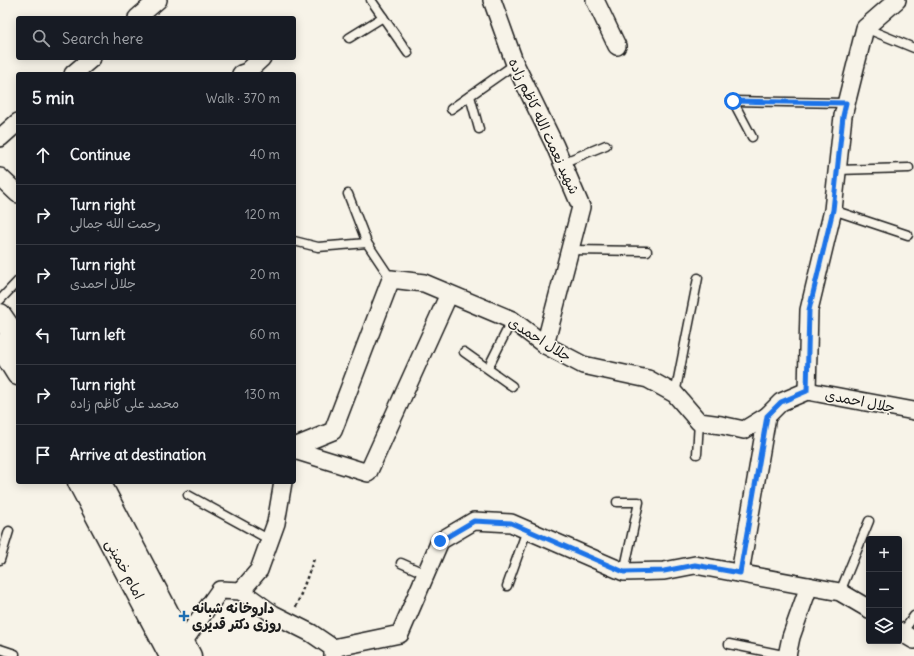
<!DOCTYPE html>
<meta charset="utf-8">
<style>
:root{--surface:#171b24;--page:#242831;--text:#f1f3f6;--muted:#9ea1a6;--line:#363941}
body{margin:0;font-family:Delius,"Playpen Sans Arabic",sans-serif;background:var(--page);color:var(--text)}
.controls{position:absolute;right:12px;bottom:12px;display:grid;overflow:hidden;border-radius:4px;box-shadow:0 2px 10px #0003}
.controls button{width:36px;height:36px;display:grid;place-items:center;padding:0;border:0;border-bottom:1px solid var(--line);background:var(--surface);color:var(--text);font:20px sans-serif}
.stop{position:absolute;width:12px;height:12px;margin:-9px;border:3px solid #1a73e8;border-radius:50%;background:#fff}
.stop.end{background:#1a73e8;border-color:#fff;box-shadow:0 1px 4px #0008}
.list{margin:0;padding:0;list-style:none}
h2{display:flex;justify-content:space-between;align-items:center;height:52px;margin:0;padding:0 16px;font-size:17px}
h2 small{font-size:13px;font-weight:400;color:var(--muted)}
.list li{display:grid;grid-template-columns:26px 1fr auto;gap:12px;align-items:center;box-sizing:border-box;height:60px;padding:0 16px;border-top:1px solid var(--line)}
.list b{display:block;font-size:15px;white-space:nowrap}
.list p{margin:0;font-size:13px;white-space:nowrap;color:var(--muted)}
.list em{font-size:13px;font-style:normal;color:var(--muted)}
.icon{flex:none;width:22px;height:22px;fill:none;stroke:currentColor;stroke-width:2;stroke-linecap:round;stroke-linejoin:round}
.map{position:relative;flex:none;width:914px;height:656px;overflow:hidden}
.search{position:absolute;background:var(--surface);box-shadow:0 2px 10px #0003;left:16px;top:16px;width:280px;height:44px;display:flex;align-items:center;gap:10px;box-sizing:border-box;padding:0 14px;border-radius:4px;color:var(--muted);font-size:15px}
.panel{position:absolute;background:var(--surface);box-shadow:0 2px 10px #0003;left:16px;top:72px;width:280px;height:412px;border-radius:4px}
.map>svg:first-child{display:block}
</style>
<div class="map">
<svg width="914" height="656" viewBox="0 0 914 656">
<rect width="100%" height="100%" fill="#f7f3e8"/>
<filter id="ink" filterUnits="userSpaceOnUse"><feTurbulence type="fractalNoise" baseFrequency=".025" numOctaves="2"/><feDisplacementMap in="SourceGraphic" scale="8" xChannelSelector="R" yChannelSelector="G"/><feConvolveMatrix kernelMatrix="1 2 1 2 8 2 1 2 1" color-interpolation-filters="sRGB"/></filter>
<g filter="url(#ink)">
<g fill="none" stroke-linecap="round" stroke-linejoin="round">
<defs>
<g id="service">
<polyline points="371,0 408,53"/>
<polyline points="865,28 914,48"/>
<polyline points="349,38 383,17"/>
<polyline points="470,96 479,129"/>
<polyline points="451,109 515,64"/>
<polyline points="752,137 733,101 846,103"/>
<polyline points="562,163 606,145"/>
<polyline points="837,170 909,168"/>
<polyline points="348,194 367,243 391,279"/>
<polyline points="833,210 908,235"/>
<polyline points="294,241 318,247 367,243"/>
<polyline points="570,250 647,251"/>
<polyline points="0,300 18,281"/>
<polyline points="464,352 512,386"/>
<polyline points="488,368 512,320"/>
<polyline points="675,394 698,278"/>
<polyline points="697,454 699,422"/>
<polyline points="188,495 270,540"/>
<polyline points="617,502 639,502 624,572"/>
<polyline points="0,560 9,531"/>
<polyline points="401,563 426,574"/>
<polyline points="507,586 527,530"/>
<polyline points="840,592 869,521"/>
<polyline points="902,633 914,616"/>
<polyline points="729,644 788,656"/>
<polyline points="0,649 15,654 14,656"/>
</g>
<g id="minor">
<polyline points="492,0 515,64 555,146 581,207 545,345"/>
<polyline points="595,0 617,46"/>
<polyline points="137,18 158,0"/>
<polyline points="73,74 92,58"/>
<polyline points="241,74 247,72 262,58"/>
<polyline points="0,138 18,122"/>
<polyline points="0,177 18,194"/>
<polyline points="807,391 809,310 833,210 843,116 865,28 897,0"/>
<polyline points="294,447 333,431 391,279 424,283 512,320 545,345 583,365 648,379 675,394 699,422 721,425 744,430 767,416 781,402 807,391 914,411"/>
<polyline points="294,450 368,473 449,294"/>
<polyline points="740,573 767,416"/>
<polyline points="241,591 273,614 311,633 333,648 333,656"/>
<polyline points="899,631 914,640"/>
<polyline points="183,642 220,590 241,591 259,570 276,523 283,482"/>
<polyline points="333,648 400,634 440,541 474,521 511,523 624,572 664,571 695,565 840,592 869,609"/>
<polyline points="787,656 791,637 809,586"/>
</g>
<g id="secondary">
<polyline points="0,315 18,341"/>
<polyline points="0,345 18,374"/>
<polyline points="79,482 171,656"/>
<polyline points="99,482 190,656"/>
</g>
</defs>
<!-- service casing -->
<use href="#service" stroke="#1c1c1c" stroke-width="11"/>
<!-- minor casing -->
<use href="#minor" stroke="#1c1c1c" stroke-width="20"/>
<!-- secondary casing -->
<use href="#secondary" stroke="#1c1c1c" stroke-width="25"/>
<!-- path -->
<polyline stroke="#1c1c1c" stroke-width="2.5" stroke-dasharray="3 3" stroke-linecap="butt" points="296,607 314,559"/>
<!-- service -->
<use href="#service" stroke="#f7f3e8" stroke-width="8"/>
<!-- minor -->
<use href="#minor" stroke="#f7f3e8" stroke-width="17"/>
<!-- secondary -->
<use href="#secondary" stroke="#f7f3e8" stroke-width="22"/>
</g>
</g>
<g fill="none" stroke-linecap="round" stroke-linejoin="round" filter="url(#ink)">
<!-- route -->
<polyline stroke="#1a73e8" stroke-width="5" points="440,541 474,521 511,523 624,572 664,571 695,565 740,573 767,416 781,402 807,391 809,310 833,210 843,116 846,103 733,101"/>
</g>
<!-- markers -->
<path fill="#1f6fb2" stroke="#f7f3e8" stroke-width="1.5" d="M182 610h4v4h4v4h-4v4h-4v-4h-4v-4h4z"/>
<g text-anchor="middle" stroke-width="3" stroke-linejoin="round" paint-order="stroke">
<!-- street labels -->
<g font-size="14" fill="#1c1c1c" stroke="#f7f3e8">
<text transform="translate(544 126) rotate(65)" y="5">شهید نعمت الله کاظم زاده</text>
<text transform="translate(540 339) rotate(32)" y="5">جلال احمدی</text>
<text transform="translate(860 401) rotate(11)" y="5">جلال احمدی</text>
<text transform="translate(125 569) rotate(62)" y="5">امام خمینی</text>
</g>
<!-- poi labels -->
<g font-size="14" font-weight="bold" fill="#1c1c1c" stroke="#f7f3e8" text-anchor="start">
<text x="192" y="613">داروخانه شبانه<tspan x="192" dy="16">روزی دکتر قدیری</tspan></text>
</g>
</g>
</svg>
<div class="controls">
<button>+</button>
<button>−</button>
<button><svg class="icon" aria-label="layers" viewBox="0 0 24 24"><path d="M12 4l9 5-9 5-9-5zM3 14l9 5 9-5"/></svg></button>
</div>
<div class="stop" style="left:733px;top:101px"></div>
<div class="stop end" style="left:440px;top:541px"></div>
<div class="search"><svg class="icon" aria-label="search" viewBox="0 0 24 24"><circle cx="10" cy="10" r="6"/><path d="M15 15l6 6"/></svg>Search here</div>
<section class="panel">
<h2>5 min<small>Walk · 370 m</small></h2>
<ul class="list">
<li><svg class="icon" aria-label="ahead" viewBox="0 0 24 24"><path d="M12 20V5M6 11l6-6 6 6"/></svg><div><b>Continue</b></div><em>40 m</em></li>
<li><svg class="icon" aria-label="right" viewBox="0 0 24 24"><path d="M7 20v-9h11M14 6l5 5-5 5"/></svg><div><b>Turn right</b><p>رحمت الله جمالی</p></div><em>120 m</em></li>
<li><svg class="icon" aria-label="right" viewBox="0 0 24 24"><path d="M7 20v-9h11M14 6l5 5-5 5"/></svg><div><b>Turn right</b><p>جلال احمدی</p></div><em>20 m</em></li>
<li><svg class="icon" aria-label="left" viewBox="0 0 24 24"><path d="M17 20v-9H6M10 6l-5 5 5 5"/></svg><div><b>Turn left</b></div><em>60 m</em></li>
<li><svg class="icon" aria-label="right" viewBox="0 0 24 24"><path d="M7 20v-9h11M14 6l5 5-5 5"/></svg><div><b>Turn right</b><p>محمد علی کاظم زاده</p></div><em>130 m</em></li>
<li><svg class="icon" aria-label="arrive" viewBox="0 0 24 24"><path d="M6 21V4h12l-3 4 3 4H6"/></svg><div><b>Arrive at destination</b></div></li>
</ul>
</section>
</div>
